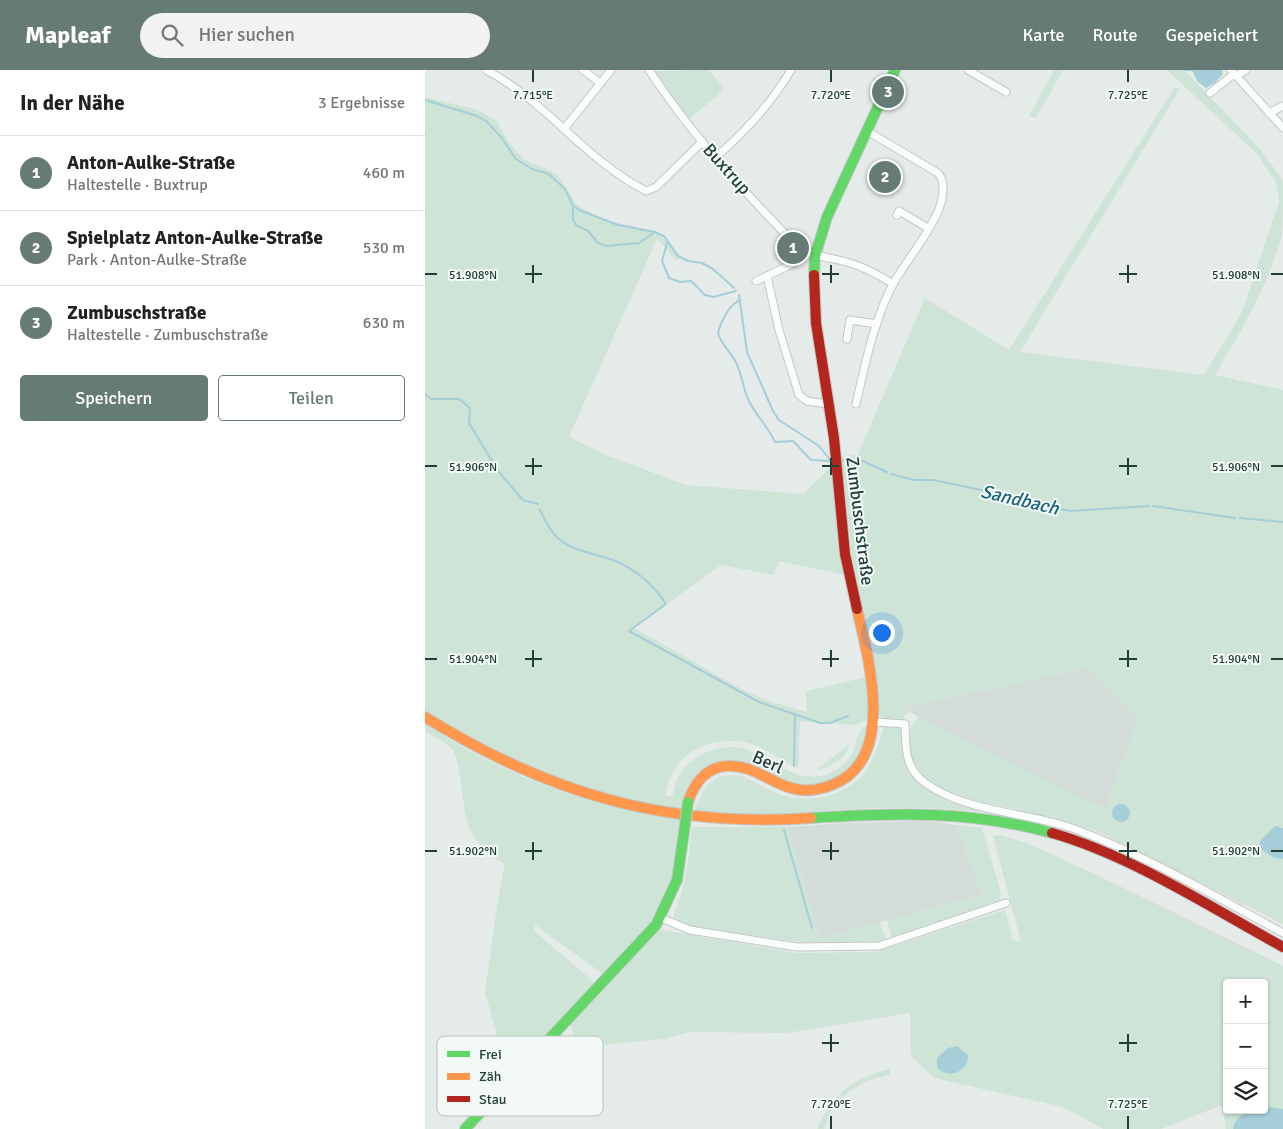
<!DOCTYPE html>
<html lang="de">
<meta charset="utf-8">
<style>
:root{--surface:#fff;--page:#f2f2f2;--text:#222;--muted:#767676;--line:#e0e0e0;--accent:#667b76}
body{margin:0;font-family:Signika,sans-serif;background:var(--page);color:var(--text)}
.controls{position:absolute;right:15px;bottom:15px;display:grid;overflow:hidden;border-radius:5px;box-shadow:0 1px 4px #0004}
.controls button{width:45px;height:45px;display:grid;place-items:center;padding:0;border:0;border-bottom:1px solid var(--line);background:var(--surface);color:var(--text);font:25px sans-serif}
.you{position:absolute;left:456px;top:562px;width:18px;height:18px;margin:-12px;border:4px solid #fff;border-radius:50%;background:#1a73e8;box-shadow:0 0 0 8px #1a73e833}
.badge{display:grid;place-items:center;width:32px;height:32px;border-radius:50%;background:var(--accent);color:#fff;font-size:16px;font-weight:700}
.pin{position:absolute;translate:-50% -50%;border:2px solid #fff;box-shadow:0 1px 5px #0006}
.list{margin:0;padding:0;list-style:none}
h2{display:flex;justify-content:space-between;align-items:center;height:65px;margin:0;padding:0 20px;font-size:21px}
h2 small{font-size:16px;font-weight:400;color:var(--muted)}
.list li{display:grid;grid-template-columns:32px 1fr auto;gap:15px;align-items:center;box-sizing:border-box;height:75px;padding:0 20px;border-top:1px solid var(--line)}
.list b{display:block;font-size:19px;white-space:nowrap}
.list p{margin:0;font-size:16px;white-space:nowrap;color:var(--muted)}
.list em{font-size:16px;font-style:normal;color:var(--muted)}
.actions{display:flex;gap:10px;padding:15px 20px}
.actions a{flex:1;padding:11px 0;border:1px solid var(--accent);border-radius:5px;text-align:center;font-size:18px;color:var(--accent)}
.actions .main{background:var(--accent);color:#fff}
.icon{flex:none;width:28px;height:28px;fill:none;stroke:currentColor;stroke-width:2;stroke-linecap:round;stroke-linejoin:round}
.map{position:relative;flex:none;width:858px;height:1059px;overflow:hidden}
header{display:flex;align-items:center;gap:30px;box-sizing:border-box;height:70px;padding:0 25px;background:var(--accent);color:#fff}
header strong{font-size:24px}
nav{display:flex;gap:28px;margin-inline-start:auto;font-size:18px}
.search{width:350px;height:45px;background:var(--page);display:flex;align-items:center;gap:12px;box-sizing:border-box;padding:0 18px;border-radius:28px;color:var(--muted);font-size:19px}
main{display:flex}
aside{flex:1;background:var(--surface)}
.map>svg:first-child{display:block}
</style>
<header>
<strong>Mapleaf</strong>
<div class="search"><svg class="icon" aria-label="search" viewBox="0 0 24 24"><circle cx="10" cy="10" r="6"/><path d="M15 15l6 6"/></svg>Hier suchen</div>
<nav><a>Karte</a><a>Route</a><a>Gespeichert</a></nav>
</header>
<main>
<aside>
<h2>In der Nähe<small>3 Ergebnisse</small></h2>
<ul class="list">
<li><span class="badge">1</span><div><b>Anton-Aulke-Straße</b><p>Haltestelle · Buxtrup</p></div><em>460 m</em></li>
<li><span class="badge">2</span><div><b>Spielplatz Anton-Aulke-Straße</b><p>Park · Anton-Aulke-Straße</p></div><em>530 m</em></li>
<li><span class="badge">3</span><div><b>Zumbuschstraße</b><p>Haltestelle · Zumbuschstraße</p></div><em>630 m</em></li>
</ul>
<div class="actions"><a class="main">Speichern</a><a>Teilen</a></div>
</aside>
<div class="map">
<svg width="858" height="1059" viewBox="0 0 858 1059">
<rect width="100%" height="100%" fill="#e5ebe8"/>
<!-- built -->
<g fill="#d3dcd8">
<polygon points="664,597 713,650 680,739 512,657 478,638"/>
<polygon points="501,751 531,755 557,824 395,869 363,757 420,753"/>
</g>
<!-- green -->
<g fill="#cee4d6">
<polygon points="284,0 299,18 293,25 263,50 230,1"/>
<polygon points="629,0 638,0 611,48 604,46"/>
<path d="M742 0H759L835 79 857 109 858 114C858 129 858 149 857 164 844 215 817 260 790 305L858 320V758L850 757 841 765 849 788 858 789V854L672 761 587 738 538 729 501 710 484 686 486 656 494 647 680 739 712 650 664 597 479 638 483 641 477 651 458 649 453 644 446 584 429 504 416 386 433 385 500 228 584 280 750 17 755 19 595 282 779 305 817 242 854 132 851 112 832 84Z"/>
<path d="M0 27 53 40 72 51 84 73 100 90 132 104 153 136 180 150 212 157 239 166 255 187 252 191 232 169 144 367 181 385 261 415 378 424 405 398 402 388 408 387 421 505 354 491 349 505 296 495 209 558 315 618 343 631 382 642 381 621 442 607 445 649 429 655 375 651 373 698C358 692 347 682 332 676 302 663 259 675 246 706 243 712 242 719 240 725L247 727C249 721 250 714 252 709 266 682 302 669 329 682 353 693 377 717 407 702 437 686 424 674 439 657H445C442 669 440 682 431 692 415 711 383 722 359 713 347 708 337 699 325 695 288 680 262 708 256 741 180 727 107 705 39 666 26 658 12 651 0 642Z"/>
<polygon points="457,103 472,112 469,118 452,116"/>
<path d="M0 654C18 665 37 678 56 687 118 719 186 740 255 750 253 770 253 790 248 808 238 848 204 876 178 904L110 855 109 861 170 913 45 1048 78 1000 71 961 60 923 72 836 80 794C38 769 42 752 35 707 34 699 32 684 26 678 22 673 6 666 0 661Z"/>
<path d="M459 656 474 657 478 660C478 669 476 679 478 687 488 720 528 729 555 742 513 737 472 737 429 739 376 742 323 749 269 743 275 724 283 706 306 705 322 704 340 720 356 725 384 734 421 727 440 702 450 688 454 672 459 656Z"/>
<path d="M425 674C420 690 407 697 391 700Z"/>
<polygon points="531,755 557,758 576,823 575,830 467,868 462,850 557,824"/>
<path d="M267 757H363L395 869 455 852 461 871 384 873 271 858 257 854 249 848V844C261 815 264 788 267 757Z"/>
<polygon points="576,765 604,774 674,806 858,896 858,1039 839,1038 839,913 802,913 802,1040 827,1040 817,1045 808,1059 801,1059 797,1035 736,1059 678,1059 638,1037 509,1008 486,986 485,943 362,963 265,962 239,969 153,977 145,954 232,859 373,883 451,882 580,840 588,870 596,872 568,766"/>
<path d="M465 999V1005C434 1010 408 1027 399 1059H392C405 1026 430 1007 465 999Z"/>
</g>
<!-- water -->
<g fill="#a6ced8">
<polygon points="767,0 797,0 798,4 790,13 781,18 772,11"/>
<circle cx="696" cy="743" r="9"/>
<polygon points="850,756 858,758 858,789 849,788 833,777 836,770"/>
<path d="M532 976 543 985C544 1001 523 1011 512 997V988L523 978Z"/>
<path d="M842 1037 858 1039V1059H808C811 1043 825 1040 839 1040V1038Z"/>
</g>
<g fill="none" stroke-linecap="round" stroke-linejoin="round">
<!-- stream -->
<g stroke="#a6ced8" stroke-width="2">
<polyline points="759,0 767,0"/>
<polyline points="0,30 52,46 61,51 76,67 91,89 107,99 124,104 140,119 148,136 154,140 193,155 230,162 239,166 253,186 263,191 277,193 288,199 309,218"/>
<polyline points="148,137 148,150 152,156 163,161 173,173 181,176 214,173 230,162"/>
<polyline points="242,173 237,191 244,208 255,212 266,211 280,225 288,227 311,221"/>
<polyline points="314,225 322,282 348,341 354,350 394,376 406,391"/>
<path d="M315 230C304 235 296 251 293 263 296 274 303 279 309 289 317 301 317 316 323 329 330 345 343 356 350 372L368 371 386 390 405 391"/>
<polyline points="0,324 6,329 34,329 45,338 44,353 73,401 98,430 113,434"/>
<polyline points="418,390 435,390 462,402"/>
<polyline points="466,404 489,410 508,410 571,423 586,430 646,441 724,436"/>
<polyline points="728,436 810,448"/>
<path d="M115 440C119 448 123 457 129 464 143 481 169 483 188 490 209 498 230 516 241 534L204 561 334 632 395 653H405L423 646"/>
<polyline points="815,448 858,452"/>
<polyline points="369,696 370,644"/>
<polyline points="359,760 387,858"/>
</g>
<defs>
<g id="street">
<path d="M61 0C121 31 160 90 221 121L231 117 277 72"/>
<polyline points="158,0 174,12"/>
<path d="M224 0C266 64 318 121 371 175 387 187 404 187 422 192 439 197 454 205 468 214"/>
<polyline points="543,0 581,22"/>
<polyline points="806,0 858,58"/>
<polyline points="811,6 821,0"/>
<polyline points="785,23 809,4"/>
<polyline points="844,43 858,36"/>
<polyline points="139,59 186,0"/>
<path d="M291 87C321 61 346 34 366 0"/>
<polyline points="472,145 474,141 503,158"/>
<polyline points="369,193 342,206 354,260 374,325 382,331 403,334"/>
<polyline points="331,211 342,206"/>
<polyline points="422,269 425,250 452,254"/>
<path d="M431 334C440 295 449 250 468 214 481 191 505 163 514 139 518 128 521 112 513 103L442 61"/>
<path d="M449 652 480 654C481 676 479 697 499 712 539 742 600 742 647 758 720 785 790 826 858 863"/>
<polyline points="236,848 265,860 372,877 454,876 581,833"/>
</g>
<g id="fast">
<polyline points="389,205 390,186 402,147 470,0"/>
<path d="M386 748C470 743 546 740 627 763"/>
<polyline points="40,1059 231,855 252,810 259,762"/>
</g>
<g id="slow">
<path d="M0 647C123 723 240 758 386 748"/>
<path d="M263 732C269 714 281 697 302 696 330 694 350 718 377 720 391 721 405 717 417 710 469 679 443 587 432 539"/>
</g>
<g id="jam">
<polyline points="389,205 391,253 409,368 420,484 432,539"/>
<path d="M627 763C707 786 785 837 858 877"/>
</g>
</defs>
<!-- street casing -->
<use href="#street" stroke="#c2c8c5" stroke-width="9"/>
<!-- fast casing -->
<use href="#fast" stroke="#c0c8c5" stroke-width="12"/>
<!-- slow casing -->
<use href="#slow" stroke="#c0c8c5" stroke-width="12"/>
<!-- jam casing -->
<use href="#jam" stroke="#c0c8c5" stroke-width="12"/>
<!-- street -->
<use href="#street" stroke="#fbfcfc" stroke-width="7"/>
<!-- fast -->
<use href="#fast" stroke="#63d668" stroke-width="10"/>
<!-- slow -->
<use href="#slow" stroke="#ff974d" stroke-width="10"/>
<!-- jam -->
<use href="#jam" stroke="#b3261e" stroke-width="10"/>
<defs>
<polyline id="fast-bridge" points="259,762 263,732"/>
</defs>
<!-- fast-bridge casing -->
<use href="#fast-bridge" stroke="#c0c8c5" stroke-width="12" stroke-linecap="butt"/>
<!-- fast-bridge -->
<use href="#fast-bridge" stroke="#63d668" stroke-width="10"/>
</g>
<!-- ticks -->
<path fill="none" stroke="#223e38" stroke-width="2" d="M108 0V12M406 0V12M703 0V12M108 195V213M406 195V213M703 195V213M0 204H12M100 204H117M397 204H414M694 204H712M846 204H858M108 388V405M406 388V405M703 388V405M0 396H12M100 396H117M397 396H414M694 396H712M846 396H858M108 580V597M406 580V597M703 580V597M0 589H12M100 589H117M397 589H414M694 589H712M846 589H858M108 772V790M406 772V790M703 772V790M0 781H12M100 781H117M397 781H414M694 781H712M846 781H858M406 964V982M703 964V982M397 973H414M694 973H712M406 1046V1059M703 1046V1059"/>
<g text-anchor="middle" stroke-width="4" stroke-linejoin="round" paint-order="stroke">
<!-- street labels -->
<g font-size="18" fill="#223e38" stroke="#f3f9f6">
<text transform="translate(302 99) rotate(48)" y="6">Buxtrup</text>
<text transform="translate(435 451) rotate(83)" y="6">Zumbuschstraße</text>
<text transform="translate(343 692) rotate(24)" y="6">Berl</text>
</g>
<!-- water labels -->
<g font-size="19" font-style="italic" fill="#1c657a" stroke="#f3f9f6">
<text transform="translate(595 429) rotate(13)" y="7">Sandbach</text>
</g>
</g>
<!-- legend -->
<rect x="12" y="966" width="166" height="80" rx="8" fill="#f3f9f6" stroke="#b4c1bd" stroke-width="1"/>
<rect x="22" y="981" width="23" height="6" fill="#63d668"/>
<rect x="22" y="1003" width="23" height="7" fill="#ff974d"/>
<rect x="22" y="1026" width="23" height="6" fill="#b3261e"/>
<g font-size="14" fill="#223e38">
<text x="54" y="989">Frei</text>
<text x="54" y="1011">Zäh</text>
<text x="54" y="1034">Stau</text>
</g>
<g font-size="12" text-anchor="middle" fill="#223e38" stroke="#f3f9f6" stroke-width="4" stroke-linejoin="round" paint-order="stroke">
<text x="108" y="29">7.715°E</text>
<text x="406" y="29">7.720°E</text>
<text x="703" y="29">7.725°E</text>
<text x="48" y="209">51.908°N</text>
<text x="811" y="209">51.908°N</text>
<text x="48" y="401">51.906°N</text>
<text x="811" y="401">51.906°N</text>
<text x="48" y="593">51.904°N</text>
<text x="811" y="593">51.904°N</text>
<text x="48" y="785">51.902°N</text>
<text x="811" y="785">51.902°N</text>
<text x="406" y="1038">7.720°E</text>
<text x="703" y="1038">7.725°E</text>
</g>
</svg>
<div class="controls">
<button>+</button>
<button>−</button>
<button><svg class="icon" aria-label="layers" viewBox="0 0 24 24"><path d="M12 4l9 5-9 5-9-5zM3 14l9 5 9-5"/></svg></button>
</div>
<div class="you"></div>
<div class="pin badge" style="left:368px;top:178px">1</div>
<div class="pin badge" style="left:460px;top:107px">2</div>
<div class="pin badge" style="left:463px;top:22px">3</div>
</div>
</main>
